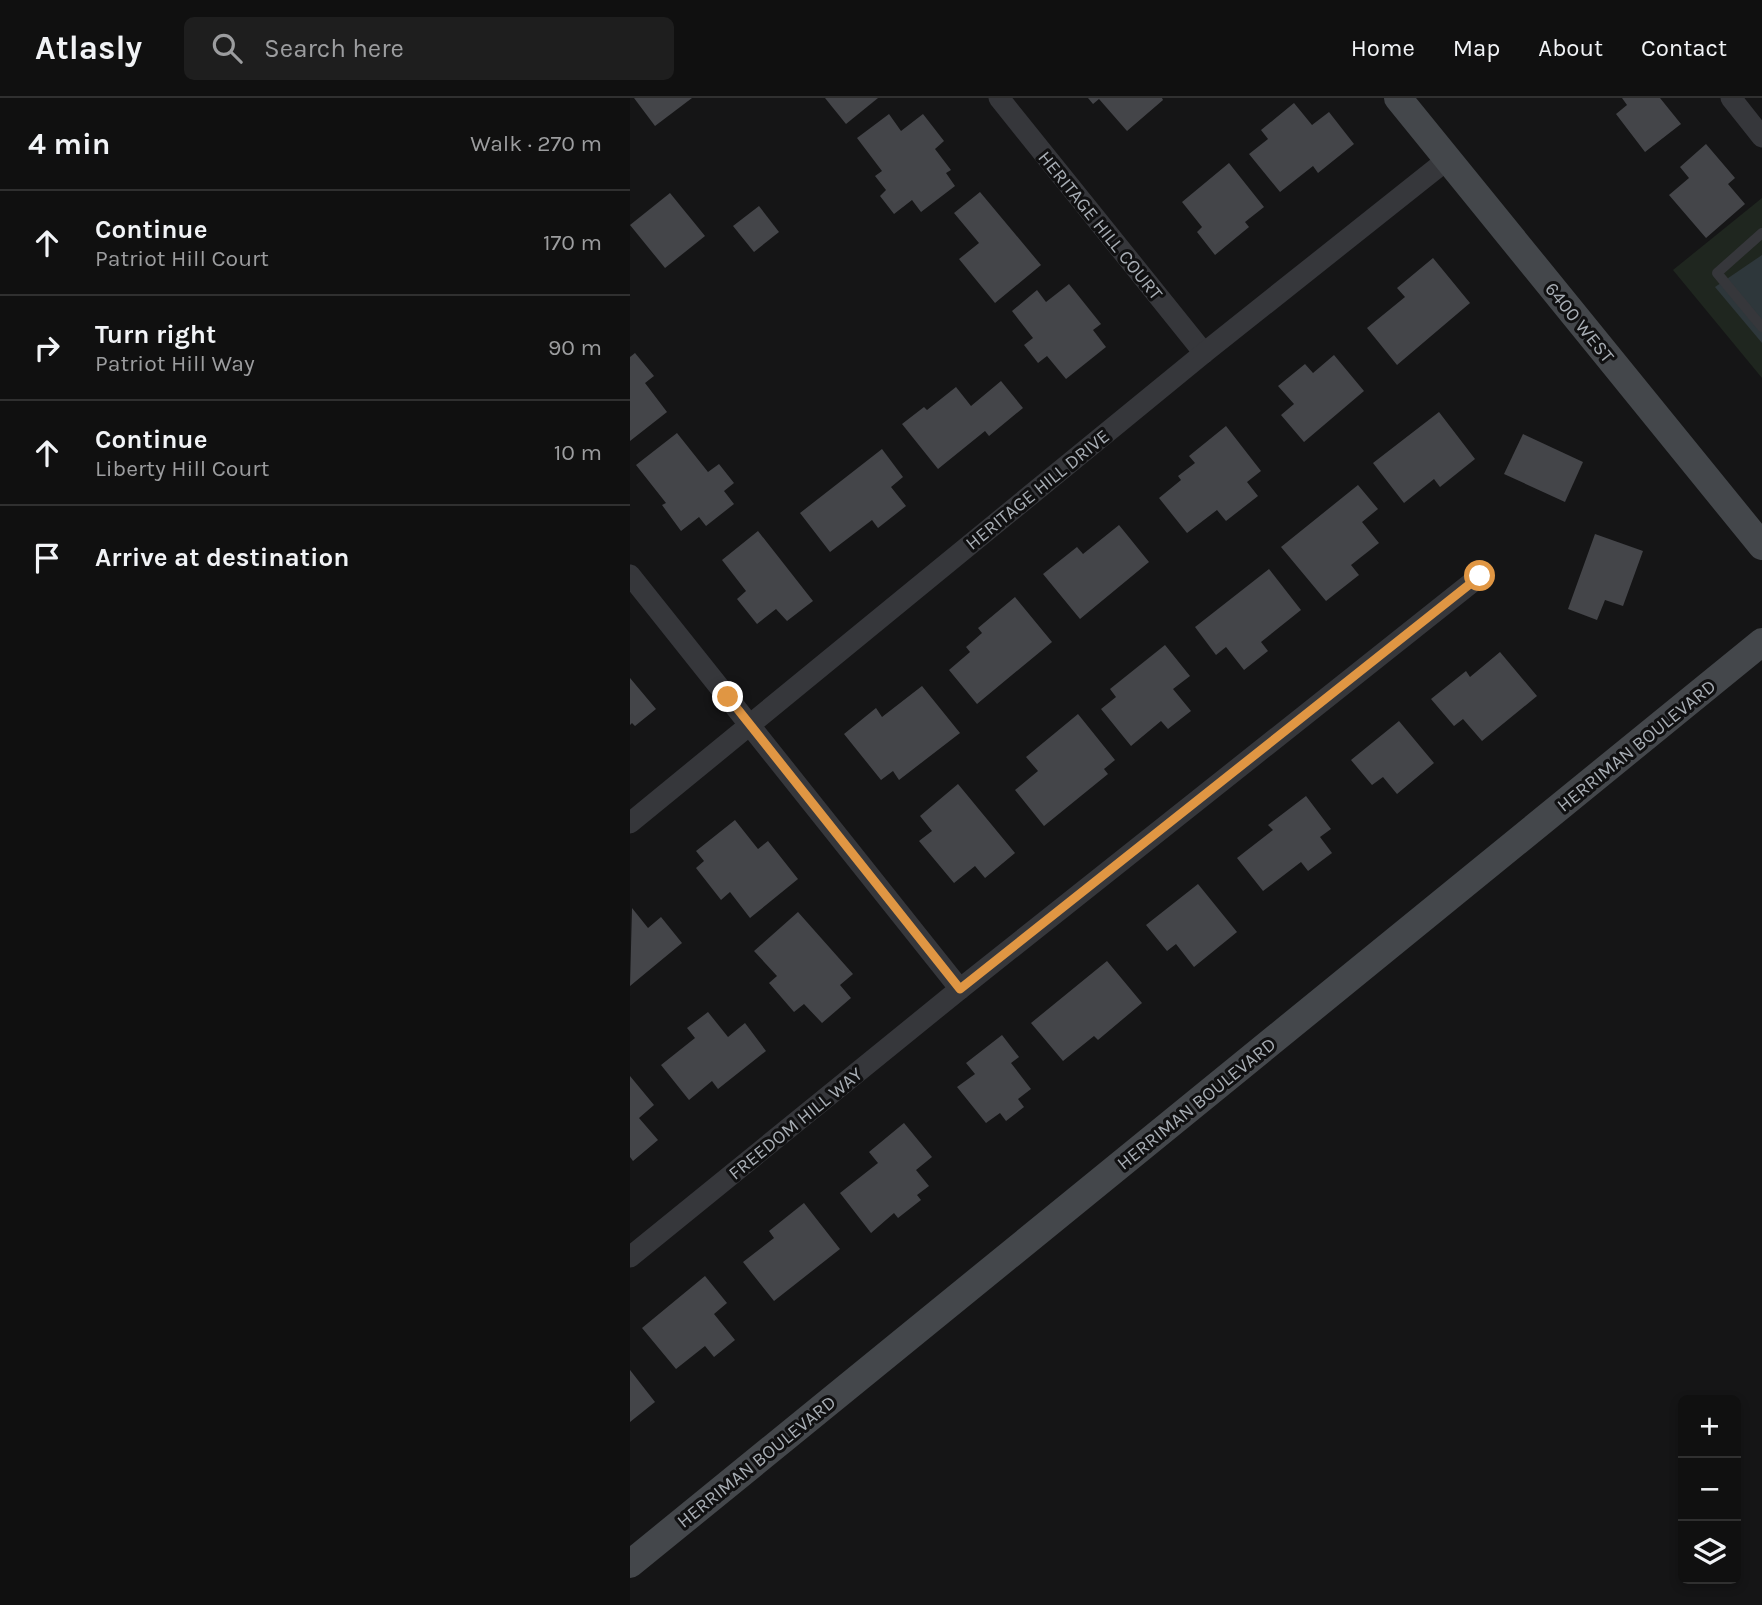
<!DOCTYPE html>
<meta charset="utf-8">
<style>
:root{--surface:#101010;--page:#1e1e1e;--text:#f1f3f6;--muted:#9c9d9f;--line:#303030}
body{margin:0;font-family:Karla,sans-serif;background:var(--page);color:var(--text)}
.controls{position:absolute;right:21px;bottom:21px;display:grid;overflow:hidden;border-radius:10px;box-shadow:0 4px 10px #0003}
.controls button{width:63px;height:63px;display:grid;place-items:center;padding:0;border:0;border-bottom:2px solid var(--line);background:var(--surface);color:var(--text);font:35px sans-serif}
.stop{position:absolute;width:21px;height:21px;margin:-16px;border:5px solid #e09643;border-radius:50%;background:#fff}
.stop.end{background:#e09643;border-color:#fff;box-shadow:0 2px 7px #0008}
.list{margin:0;padding:0;list-style:none}
h2{display:flex;justify-content:space-between;align-items:center;height:91px;margin:0;padding:0 28px;font-size:30px}
h2 small{font-size:23px;font-weight:400;color:var(--muted)}
.list li{display:grid;grid-template-columns:46px 1fr auto;gap:21px;align-items:center;box-sizing:border-box;height:105px;padding:0 28px;border-top:2px solid var(--line)}
.list b{display:block;font-size:26px;white-space:nowrap}
.list p{margin:0;font-size:23px;white-space:nowrap;color:var(--muted)}
.list em{font-size:23px;font-style:normal;color:var(--muted)}
.icon{flex:none;width:38px;height:38px;fill:none;stroke:currentColor;stroke-width:2;stroke-linecap:round;stroke-linejoin:round}
.map{position:relative;flex:none;width:1132px;height:1507px;overflow:hidden}
header{display:flex;align-items:center;gap:42px;box-sizing:border-box;height:98px;padding:0 35px;background:var(--surface);border-bottom:2px solid var(--line)}
header strong{font-size:33px}
nav{display:flex;gap:38px;margin-inline-start:auto;font-size:24px}
.search{width:490px;height:63px;background:var(--page);display:flex;align-items:center;gap:18px;box-sizing:border-box;padding:0 24px;border-radius:10px;color:var(--muted);font-size:26px}
main{display:flex}
aside{flex:1;background:var(--surface)}
.map>svg:first-child{display:block}
</style>
<header>
<strong>Atlasly</strong>
<div class="search"><svg class="icon" aria-label="search" viewBox="0 0 24 24"><circle cx="10" cy="10" r="6"/><path d="M15 15l6 6"/></svg>Search here</div>
<nav><a>Home</a><a>Map</a><a>About</a><a>Contact</a></nav>
</header>
<main>
<aside>
<h2>4 min<small>Walk · 270 m</small></h2>
<ul class="list">
<li><svg class="icon" aria-label="ahead" viewBox="0 0 24 24"><path d="M12 20V5M6 11l6-6 6 6"/></svg><div><b>Continue</b><p>Patriot Hill Court</p></div><em>170 m</em></li>
<li><svg class="icon" aria-label="right" viewBox="0 0 24 24"><path d="M7 20v-9h11M14 6l5 5-5 5"/></svg><div><b>Turn right</b><p>Patriot Hill Way</p></div><em>90 m</em></li>
<li><svg class="icon" aria-label="ahead" viewBox="0 0 24 24"><path d="M12 20V5M6 11l6-6 6 6"/></svg><div><b>Continue</b><p>Liberty Hill Court</p></div><em>10 m</em></li>
<li><svg class="icon" aria-label="arrive" viewBox="0 0 24 24"><path d="M6 21V4h12l-3 4 3 4H6"/></svg><div><b>Arrive at destination</b></div></li>
</ul>
</aside>
<div class="map">
<svg width="1132" height="1507" viewBox="0 0 1132 1507">
<rect width="100%" height="100%" fill="#151516"/>
<!-- green -->
<polygon fill="#1f261f" points="1132,100 1132,280 1043,172"/>
<!-- water -->
<polygon fill="#2e373b" points="1132,157 1132,245 1085,189"/>
<!-- building -->
<g fill="#444549">
<polygon points="4,0 62,0 25,28"/>
<polygon points="195,0 248,0 216,26"/>
<polygon points="458,0 532,0 533,2 497,33 469,1 463,6"/>
<polygon points="992,0 1030,0 1051,26 1015,54 986,16 997,7"/>
<polygon points="664,5 682,27 699,14 724,46 688,75 683,68 650,94 619,56 638,41 631,32"/>
<polygon points="259,16 271,33 293,16 314,43 305,51 321,72 316,75 325,88 291,114 282,102 264,116 250,98 256,92 245,78 252,73 227,40"/>
<polygon points="1076,46 1105,80 1098,86 1115,106 1076,140 1039,97 1059,80 1050,69"/>
<polygon points="599,65 634,109 615,124 619,129 585,157 567,134 572,129 552,104"/>
<polygon points="350,94 411,167 365,205 329,161 349,145 324,115"/>
<polygon points="40,95 75,138 35,170 0,127"/>
<polygon points="129,108 149,134 124,154 103,128"/>
<polygon points="803,160 840,205 767,267 737,230 775,199 767,190"/>
<polygon points="439,186 471,226 463,232 476,249 436,281 417,258 408,265 394,247 403,240 382,213 407,192 416,204"/>
<polygon points="5,255 24,278 15,285 37,314 0,343 0,259"/>
<polygon points="704,257 734,293 674,344 651,317 664,306 648,288 675,266 683,275"/>
<polygon points="371,283 393,310 359,338 355,333 308,371 272,326 294,309 297,312 326,289 341,308"/>
<polygon points="809,314 845,361 810,389 804,381 774,405 743,365"/>
<polygon points="596,328 631,373 617,384 628,398 596,423 587,412 557,435 529,400 551,382 548,378 565,365 559,358"/>
<polygon points="47,335 78,374 89,366 104,385 94,393 104,406 76,428 69,419 51,433 32,407 36,405 6,367"/>
<polygon points="893,336 953,364 935,404 874,376"/>
<polygon points="252,351 273,379 261,389 276,408 248,430 242,422 200,454 170,415"/>
<polygon points="728,387 748,411 732,424 749,445 721,467 729,477 696,503 651,449"/>
<polygon points="489,427 519,464 450,521 413,476 447,449 453,456"/>
<polygon points="128,433 183,503 157,523 146,511 127,526 107,501 116,493 92,462"/>
<polygon points="965,436 1013,453 993,508 975,502 967,522 938,511"/>
<polygon points="639,471 671,512 631,544 638,553 614,572 596,549 586,557 565,529"/>
<polygon points="385,499 422,544 347,606 319,572 340,554 336,549 352,535 348,530"/>
<polygon points="535,547 560,578 543,591 561,613 538,631 531,623 501,648 471,611 486,599 480,591"/>
<polygon points="870,554 907,598 852,643 833,621 824,628 801,601 836,573 840,579"/>
<polygon points="0,580 26,611 5,628 2,625 0,627"/>
<polygon points="292,588 330,635 269,682 263,673 251,682 214,636 246,610 252,619"/>
<polygon points="448,616 485,662 474,671 478,676 414,728 385,692 408,673 396,659"/>
<polygon points="769,623 804,665 767,696 753,679 742,687 721,662"/>
<polygon points="328,686 385,755 355,780 345,768 324,785 289,743 302,733 290,718"/>
<polygon points="676,698 701,731 690,739 702,755 678,773 671,764 633,793 607,760 643,732 638,727"/>
<polygon points="105,722 128,751 138,743 168,781 120,820 100,794 91,802 66,770 74,763 66,753"/>
<polygon points="568,786 607,834 564,869 546,846 537,853 516,827"/>
<polygon points="2,810 18,830 31,819 52,845 0,888"/>
<polygon points="168,814 223,876 210,887 221,900 192,925 174,906 164,914 139,885 147,878 124,853"/>
<polygon points="477,863 512,905 468,942 464,938 433,963 401,925"/>
<polygon points="78,914 98,939 115,925 136,953 88,991 82,983 59,1002 31,967 65,940 57,930"/>
<polygon points="372,937 389,959 381,965 401,991 388,1001 394,1009 376,1023 370,1015 356,1025 327,989 345,976 336,965"/>
<polygon points="0,978 24,1007 9,1020 28,1042 3,1063 0,1059"/>
<polygon points="274,1025 302,1059 286,1072 299,1088 287,1097 291,1102 268,1120 264,1115 241,1135 210,1095 248,1065 239,1054"/>
<polygon points="174,1105 210,1151 144,1203 113,1164 144,1140 139,1133"/>
<polygon points="75,1178 97,1205 84,1216 105,1242 84,1259 75,1248 46,1271 12,1230"/>
<polygon points="0,1272 25,1304 0,1324"/>
</g>
<g fill="none" stroke-linecap="round" stroke-linejoin="round">
<!-- lane -->
<polyline stroke="#36373b" stroke-width="10" points="1132,135 1087,175 1132,229"/>
<!-- street -->
<g stroke="#36373b" stroke-width="21">
<polyline points="369,0 574,255"/>
<polyline points="1101,0 1132,39"/>
<polyline points="0,477 330,891"/>
<polyline points="0,725 574,255 818,61"/>
<polyline points="0,1159 330,891 850,478"/>
</g>
<!-- secondary -->
<g stroke="#44474b" stroke-width="28">
<polyline points="768,0 1132,448"/>
<polyline points="0,1466 1132,544"/>
</g>
</g>
<g fill="none" stroke-linecap="round" stroke-linejoin="round">
<!-- route -->
<polyline stroke="#e09643" stroke-width="9" points="98,599 330,891 850,478"/>
</g>
<g text-anchor="middle" stroke-width="6" stroke-linejoin="round" paint-order="stroke">
<!-- street labels -->
<g font-size="19" fill="#a8aeb5" stroke="#101011">
<text transform="translate(471 127) rotate(51)" y="7">HERITAGE HILL COURT</text>
<text transform="translate(950 224) rotate(51)" y="7">6400 WEST</text>
<text transform="translate(407 391) rotate(-39)" y="7">HERITAGE HILL DRIVE</text>
<text transform="translate(1006 647) rotate(-39)" y="7">HERRIMAN BOULEVARD</text>
<text transform="translate(566 1005) rotate(-39)" y="7">HERRIMAN BOULEVARD</text>
<text transform="translate(165 1025) rotate(-39)" y="7">FREEDOM HILL WAY</text>
<text transform="translate(126 1363) rotate(-39)" y="7">HERRIMAN BOULEVARD</text>
</g>
</g>
</svg>
<div class="controls">
<button>+</button>
<button>−</button>
<button><svg class="icon" aria-label="layers" viewBox="0 0 24 24"><path d="M12 4l9 5-9 5-9-5zM3 14l9 5 9-5"/></svg></button>
</div>
<div class="stop" style="left:850px;top:478px"></div>
<div class="stop end" style="left:98px;top:599px"></div>
</div>
</main>
